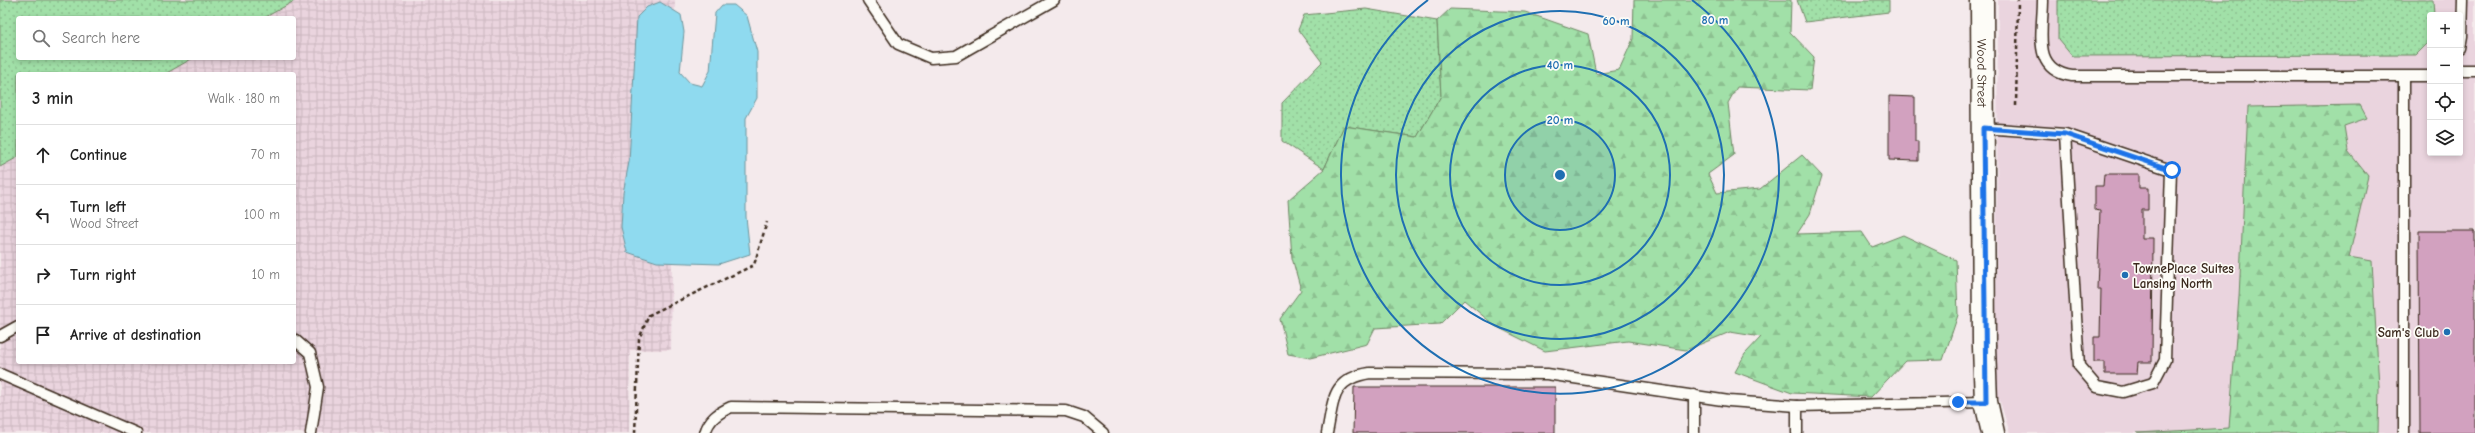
<!DOCTYPE html>
<meta charset="utf-8">
<style>
:root{--surface:#fff;--page:#f2f2f2;--text:#222;--muted:#767676;--line:#e0e0e0}
body{margin:0;font-family:"Comic Neue",sans-serif;background:var(--page);color:var(--text)}
.controls{position:absolute;right:12px;top:12px;display:grid;overflow:hidden;border-radius:4px;box-shadow:0 2px 6px #0003}
.controls button{width:36px;height:36px;display:grid;place-items:center;padding:0;border:0;border-bottom:1px solid var(--line);background:var(--surface);color:var(--text);font:20px sans-serif}
.stop{position:absolute;width:12px;height:12px;margin:-9px;border:3px solid #1a73e8;border-radius:50%;background:#fff}
.stop.end{background:#1a73e8;border-color:#fff;box-shadow:0 1px 4px #0008}
.list{margin:0;padding:0;list-style:none}
h2{display:flex;justify-content:space-between;align-items:center;height:52px;margin:0;padding:0 16px;font-size:17px}
h2 small{font-size:13px;font-weight:400;color:var(--muted)}
.list li{display:grid;grid-template-columns:26px 1fr auto;gap:12px;align-items:center;box-sizing:border-box;height:60px;padding:0 16px;border-top:1px solid var(--line)}
.list b{display:block;font-size:15px;white-space:nowrap}
.list p{margin:0;font-size:13px;white-space:nowrap;color:var(--muted)}
.list em{font-size:13px;font-style:normal;color:var(--muted)}
.icon{flex:none;width:22px;height:22px;fill:none;stroke:currentColor;stroke-width:2;stroke-linecap:round;stroke-linejoin:round}
.map{position:relative;flex:none;width:2475px;height:433px;overflow:hidden}
.search{position:absolute;background:var(--surface);box-shadow:0 2px 6px #0003;left:16px;top:16px;width:280px;height:44px;display:flex;align-items:center;gap:10px;box-sizing:border-box;padding:0 14px;border-radius:4px;color:var(--muted);font-size:15px}
.panel{position:absolute;background:var(--surface);box-shadow:0 2px 6px #0003;left:16px;top:72px;width:280px;height:292px;border-radius:4px}
.map>svg:first-child{display:block}
</style>
<div class="map">
<svg width="2475" height="433" viewBox="0 0 2475 433">
<defs>
<pattern id="industrial-grid" width="8" height="8" patternUnits="userSpaceOnUse"><rect width="8" height="8" fill="#ead4de"/><path d="M0 4h8M4 0v8" fill="none" stroke="#cab6be"/></pattern>
<pattern id="grass-dots" width="8" height="8" patternUnits="userSpaceOnUse"><rect width="8" height="8" fill="#a1e0a8"/><path d="M2 2h.1M6 6h.1" fill="none" stroke="#8cc090" stroke-width="1.8" stroke-linecap="round"/></pattern>
<pattern id="forest-firs" width="22" height="20" patternUnits="userSpaceOnUse"><rect width="22" height="20" fill="#a1e0a8"/><path d="M5 1l3.5 6h-7zM16 11l3.5 6h-7z" fill="#8cc090"/></pattern>
</defs>
<rect width="100%" height="100%" fill="#f4eaec"/>
<filter id="ink" filterUnits="userSpaceOnUse"><feTurbulence type="fractalNoise" baseFrequency=".025" numOctaves="2"/><feDisplacementMap in="SourceGraphic" scale="8" xChannelSelector="R" yChannelSelector="G"/><feConvolveMatrix kernelMatrix="1 2 1 2 8 2 1 2 1" color-interpolation-filters="sRGB"/></filter>
<g filter="url(#ink)">
<!-- built -->
<path fill="#ead4de" fill-rule="evenodd" d="M1998 0H2475V433H2010L1996 389ZM2430 15H2460V153H2430Z"/>
<!-- industrial -->
<polygon fill="url(#industrial-grid)" points="259,0 675,0 671,350 630,350 629,433 0,433 0,133 18,124 18,362 294,362 294,74 115,74 146,58 294,58 294,18 224,18"/>
<!-- grass -->
<g fill="url(#grass-dots)" stroke="#6e8563">
<polygon points="0,0 296,0 264,18 18,18 18,58 193,58 165,74 18,74 18,157 0,167"/>
<polygon points="1797,0 1889,0 1889,12 1805,22"/>
<polygon points="2058,0 2433,0 2434,15 2430,15 2430,41 2416,55 2072,56 2058,39"/>
<polygon points="1366,9 1437,21 1441,96 1417,137 1344,126 1324,169 1282,141 1282,103 1322,62 1298,30 1304,15"/>
</g>
<!-- forest -->
<g fill="url(#forest-firs)" stroke="#6e8563">
<polygon points="1634,0 1791,0 1790,32 1814,57 1810,90 1737,87 1728,103 1734,155 1708,174 1717,193 1760,189 1802,155 1822,176 1810,214 1797,234 1862,232 1872,247 1903,235 1956,260 1958,315 1943,360 1905,361 1871,397 1792,393 1735,372 1745,354 1761,337 1730,332 1686,350 1628,341 1545,351 1495,326 1464,300 1440,324 1375,328 1367,344 1310,358 1288,354 1280,319 1301,290 1292,258 1288,200 1324,169 1344,126 1417,137 1441,96 1437,21 1450,9 1525,12 1588,34 1596,74 1619,70 1633,39"/>
<polygon points="2360,105 2367,118 2344,126 2348,151 2368,176 2349,257 2372,261 2379,387 2378,433 2137,433 2229,428 2239,297 2248,107"/>
</g>
<!-- water -->
<polygon fill="#8fdaef" stroke="#6d949b" points="660,2 681,15 684,32 680,72 690,83 702,86 710,71 715,13 722,5 734,5 747,16 757,52 757,98 746,118 746,217 750,254 719,264 657,262 627,252 621,227 623,193 629,162 637,17 647,7"/>
<!-- building -->
<g fill="#d2a1bf" stroke="#3b2a1e">
<polygon points="1889,96 1915,97 1915,141 1918,141 1918,161 1889,160"/>
<polygon points="2104,174 2139,174 2139,188 2148,188 2148,210 2142,210 2142,238 2153,238 2152,362 2138,362 2137,374 2105,374 2105,362 2094,362 2094,337 2100,337 2101,289 2097,289 2100,211 2095,210 2095,186 2103,186"/>
<polygon points="2419,231 2475,231 2475,433 2420,433"/>
<polygon points="1354,387 1555,387 1555,433 1353,433"/>
</g>
<g fill="none" stroke-linecap="round" stroke-linejoin="round">
<defs>
<g id="service">
<polyline points="868,0 898,44 931,58 956,56 1054,0"/>
<path d="M2043 0C2043 32 2031 70 2072 76H2430"/>
<polyline points="2460,48 2462,37 2463,0"/>
<polyline points="2460,70 2475,70"/>
<polyline points="2404,78 2404,433"/>
<polyline points="1983,128 2065,134 2171,170 2165,360 2153,383 2123,392 2097,387 2079,366 2065,134"/>
<polyline points="0,336 18,326"/>
<polyline points="294,339 310,353 318,387 311,433"/>
<polyline points="0,374 136,433"/>
<polyline points="1694,395 1694,433"/>
<path d="M705 433C709 419 718 413 731 407L1066 411 1084 417 1103 433"/>
<path d="M1327 433C1334 400 1331 379 1370 373L1547 374 1729 401 1797 406"/>
<polyline points="1797,433 1797,406 1986,402"/>
</g>
<g id="tertiary">
<path id="s1" d="M1982 0 1984 346 1986 402 1993 433"/>
</g>
</defs>
<!-- service casing -->
<use href="#service" stroke="#3b2a1e" stroke-width="13"/>
<!-- tertiary casing -->
<use href="#tertiary" stroke="#3b2a1e" stroke-width="25"/>
<!-- path -->
<g stroke="#3b2a1e" stroke-width="2.5" stroke-dasharray="4 3" stroke-linecap="butt">
<polyline points="2016,106 2018,0"/>
<polyline points="635,433 639,339 649,315 754,265 767,222"/>
</g>
<!-- service -->
<use href="#service" stroke="#fdfcf7" stroke-width="10"/>
<!-- tertiary -->
<use href="#tertiary" stroke="#fdfcf7" stroke-width="22"/>
</g>
</g>
<g fill="none" stroke-linecap="round" stroke-linejoin="round" filter="url(#ink)">
<!-- route -->
<polyline stroke="#1a73e8" stroke-width="5" points="1958,402 1986,402 1983,128 2065,134 2172,170"/>
</g>
<!-- distance rings -->
<circle cx="1560" cy="175" r="55" fill="#1f6fb2" fill-opacity=".12"/>
<g fill="none" stroke="#1f6fb2" stroke-width="2">
<circle cx="1560" cy="175" r="55"/>
<circle cx="1560" cy="175" r="110"/>
<circle cx="1560" cy="175" r="164"/>
<path d="M1692 0A219 219 0 1 1 1428 0"/>
</g>
<!-- markers -->
<g fill="#1f6fb2" stroke="#fdfcf7" stroke-width="1.5">
<circle cx="2125" cy="275" r="4"/>
<circle cx="2447" cy="332" r="4"/>
</g>
<g text-anchor="middle" stroke-width="3.5" stroke-linejoin="round" paint-order="stroke">
<!-- street labels -->
<g font-size="13" fill="#3b2a1e" stroke="#fdfcf7">
<text dy="5" stroke="none"><textPath href="#s1" startOffset="73">Wood Street</textPath></text>
</g>
<!-- poi labels -->
<g font-size="13" font-weight="bold" fill="#3b2a1e" stroke="#fdfcf7" text-anchor="start">
<text x="2133" y="273">TownePlace Suites<tspan x="2133" dy="15">Lansing North</tspan></text>
<text x="2439" y="337" text-anchor="end">Sam's Club</text>
</g>
</g>
<circle cx="1560" cy="175" r="6" fill="#1f6fb2" stroke="#fdfcf7" stroke-width="2"/>
<g font-size="12" text-anchor="middle" font-weight="bold" fill="#1f6fb2" stroke="#fdfcf7" stroke-width="3.5" stroke-linejoin="round" paint-order="stroke">
<text x="1715" y="24">80 m</text>
<text x="1616" y="25">60 m</text>
<text x="1560" y="69">40 m</text>
<text x="1560" y="124">20 m</text>
</g>
</svg>
<div class="controls">
<button>+</button>
<button>−</button>
<button><svg class="icon" aria-label="locate" viewBox="0 0 24 24"><circle cx="12" cy="12" r="6"/><path d="M12 2v4M12 18v4M2 12h4M18 12h4"/></svg></button>
<button><svg class="icon" aria-label="layers" viewBox="0 0 24 24"><path d="M12 4l9 5-9 5-9-5zM3 14l9 5 9-5"/></svg></button>
</div>
<div class="stop" style="left:2172px;top:170px"></div>
<div class="stop end" style="left:1958px;top:402px"></div>
<div class="search"><svg class="icon" aria-label="search" viewBox="0 0 24 24"><circle cx="10" cy="10" r="6"/><path d="M15 15l6 6"/></svg>Search here</div>
<section class="panel">
<h2>3 min<small>Walk · 180 m</small></h2>
<ul class="list">
<li><svg class="icon" aria-label="ahead" viewBox="0 0 24 24"><path d="M12 20V5M6 11l6-6 6 6"/></svg><div><b>Continue</b></div><em>70 m</em></li>
<li><svg class="icon" aria-label="left" viewBox="0 0 24 24"><path d="M17 20v-9H6M10 6l-5 5 5 5"/></svg><div><b>Turn left</b><p>Wood Street</p></div><em>100 m</em></li>
<li><svg class="icon" aria-label="right" viewBox="0 0 24 24"><path d="M7 20v-9h11M14 6l5 5-5 5"/></svg><div><b>Turn right</b></div><em>10 m</em></li>
<li><svg class="icon" aria-label="arrive" viewBox="0 0 24 24"><path d="M6 21V4h12l-3 4 3 4H6"/></svg><div><b>Arrive at destination</b></div></li>
</ul>
</section>
</div>
